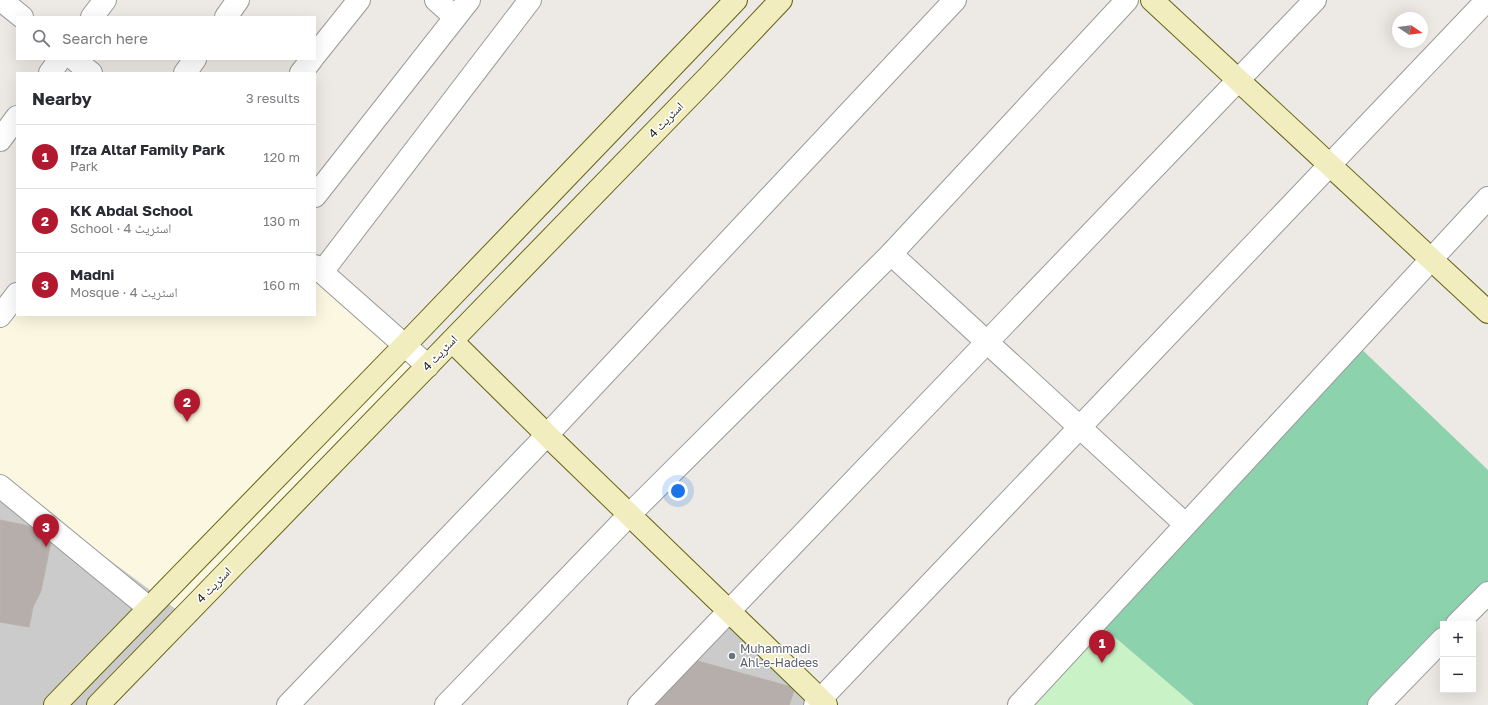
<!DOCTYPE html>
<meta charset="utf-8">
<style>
:root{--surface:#fff;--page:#f2f2f3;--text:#2b2b33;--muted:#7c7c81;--line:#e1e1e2;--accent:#b2182e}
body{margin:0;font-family:"Golos Text","Noto Naskh Arabic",sans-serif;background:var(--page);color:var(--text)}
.controls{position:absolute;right:12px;bottom:12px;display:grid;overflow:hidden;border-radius:0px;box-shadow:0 4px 16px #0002}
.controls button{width:36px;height:36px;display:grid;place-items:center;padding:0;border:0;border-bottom:1px solid var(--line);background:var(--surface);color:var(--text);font:20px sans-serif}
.compass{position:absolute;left:1392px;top:12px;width:36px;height:36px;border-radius:50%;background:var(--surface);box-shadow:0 4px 16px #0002;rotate:103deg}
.you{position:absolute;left:678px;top:491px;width:14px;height:14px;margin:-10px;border:3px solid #fff;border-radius:50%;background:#1a73e8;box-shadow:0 0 0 6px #1a73e833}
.badge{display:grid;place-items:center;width:26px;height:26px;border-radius:50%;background:var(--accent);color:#fff;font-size:13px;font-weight:700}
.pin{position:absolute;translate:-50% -33px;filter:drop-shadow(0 1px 2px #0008)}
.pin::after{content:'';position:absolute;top:21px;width:14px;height:12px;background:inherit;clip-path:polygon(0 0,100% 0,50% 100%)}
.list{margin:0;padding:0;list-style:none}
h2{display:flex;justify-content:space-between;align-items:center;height:52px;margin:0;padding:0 16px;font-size:17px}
h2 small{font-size:13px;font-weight:400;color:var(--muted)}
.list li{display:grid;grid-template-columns:26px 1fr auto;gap:12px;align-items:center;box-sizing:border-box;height:64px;padding:0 16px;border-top:1px solid var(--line)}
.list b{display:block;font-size:15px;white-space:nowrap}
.list p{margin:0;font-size:13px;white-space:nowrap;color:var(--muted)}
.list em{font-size:13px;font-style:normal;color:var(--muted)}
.icon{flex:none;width:22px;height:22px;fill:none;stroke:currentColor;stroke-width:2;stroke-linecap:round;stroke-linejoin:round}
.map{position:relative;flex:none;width:1488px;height:705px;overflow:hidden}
.search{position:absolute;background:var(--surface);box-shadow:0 4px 16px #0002;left:16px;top:16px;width:300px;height:44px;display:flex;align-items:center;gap:10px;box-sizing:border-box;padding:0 14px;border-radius:0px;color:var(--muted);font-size:15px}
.panel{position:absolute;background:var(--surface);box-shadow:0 4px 16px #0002;left:16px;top:72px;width:300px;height:244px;border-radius:0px}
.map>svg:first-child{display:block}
</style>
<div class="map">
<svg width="1488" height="705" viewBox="0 0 1488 705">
<rect width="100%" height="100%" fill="#ede9e4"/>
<!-- education -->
<polygon fill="#fbf7e0" points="315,266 428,366 185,616 0,479 0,308 17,287 17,315 315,315"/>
<!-- religious -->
<g fill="#cbcbcb">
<polygon points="0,479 185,616 98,705 0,705"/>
<polygon points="730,612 814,705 640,705"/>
</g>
<!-- park -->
<polygon fill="#c9f2c6" points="1096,621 1194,705 1019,705"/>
<!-- pitch -->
<polygon fill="#8cd3ad" points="1354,342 1488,470 1488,593 1458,624 1443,624 1443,639 1379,705 1194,705 1096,621"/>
<!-- building -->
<g fill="#b6aeab" stroke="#bdafa9">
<polygon points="0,520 53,531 41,591 33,607 29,627 0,622"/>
<polygon points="694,660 795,688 789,705 652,705"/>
</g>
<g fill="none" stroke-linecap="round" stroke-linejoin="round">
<defs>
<g id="street">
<polyline points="1,0 22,17"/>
<polyline points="436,0 455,17"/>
<polyline points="92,17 105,0"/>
<polyline points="226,17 238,0"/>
<polyline points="315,55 359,0"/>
<polyline points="74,59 91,73"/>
<polyline points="50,73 60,59"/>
<polyline points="185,73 195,59"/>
<polyline points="301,73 312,59"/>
<polyline points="0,140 17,117"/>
<polyline points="315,196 469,0"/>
<polyline points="891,254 1185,524"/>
<polyline points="315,266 428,366"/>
<polyline points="322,272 530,0"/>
<polyline points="0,316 17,294"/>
<polyline points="0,486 149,608"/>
<polyline points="1457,624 1488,593"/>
<polyline points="288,705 547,435 955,0"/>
<polyline points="446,705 630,514 891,254 1127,0"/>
<polyline points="639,705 1315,0"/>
<polyline points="815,705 1487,0"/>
<polyline points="1019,705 1488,198"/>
<polyline points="1379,705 1443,639"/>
</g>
<g id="secondary">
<polyline points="1152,0 1488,312"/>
<polyline points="452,341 547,435 826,705"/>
<polyline points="55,705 405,345 736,0"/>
<polyline points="98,705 710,75 781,0"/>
</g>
</defs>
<!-- street casing -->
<use href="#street" stroke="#9a9a9a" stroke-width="24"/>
<!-- secondary casing -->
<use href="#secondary" stroke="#666412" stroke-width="24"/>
<!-- street -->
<use href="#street" stroke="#fff" stroke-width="22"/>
<!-- secondary -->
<use href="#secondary" stroke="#f1edbe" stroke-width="22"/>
</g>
<!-- markers -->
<circle fill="#6b7280" stroke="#fff" stroke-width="1.5" cx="732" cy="656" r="4"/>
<g text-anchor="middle" stroke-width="3" stroke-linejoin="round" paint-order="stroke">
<!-- street labels -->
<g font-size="12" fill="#1d1d1d" stroke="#fff">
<text transform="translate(666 120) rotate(-46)" y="4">اسٹریٹ 4</text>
<text transform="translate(440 353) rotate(-46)" y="4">اسٹریٹ 4</text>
<text transform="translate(214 585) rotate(-46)" y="4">اسٹریٹ 4</text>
</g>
<!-- worship labels -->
<g font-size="12" fill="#5b616d" stroke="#fff" text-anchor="start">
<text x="740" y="653">Muhammadi<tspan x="740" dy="14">Ahl-e-Hadees</tspan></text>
</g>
</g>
</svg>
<div class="controls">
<button>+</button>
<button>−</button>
</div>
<svg class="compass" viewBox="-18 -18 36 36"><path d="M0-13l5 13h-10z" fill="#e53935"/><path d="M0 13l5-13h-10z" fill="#7c7c81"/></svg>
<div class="you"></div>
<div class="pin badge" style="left:1102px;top:663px">1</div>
<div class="pin badge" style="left:187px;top:422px">2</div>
<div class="pin badge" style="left:46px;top:547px">3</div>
<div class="search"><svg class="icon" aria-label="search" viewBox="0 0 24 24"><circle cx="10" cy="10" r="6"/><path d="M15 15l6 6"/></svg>Search here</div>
<section class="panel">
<h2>Nearby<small>3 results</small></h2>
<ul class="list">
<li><span class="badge">1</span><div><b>Ifza Altaf Family Park</b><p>Park</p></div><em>120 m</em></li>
<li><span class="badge">2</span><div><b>KK Abdal School</b><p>School · اسٹریٹ 4</p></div><em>130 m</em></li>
<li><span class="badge">3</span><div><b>Madni</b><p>Mosque · اسٹریٹ 4</p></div><em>160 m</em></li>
</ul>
</section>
</div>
